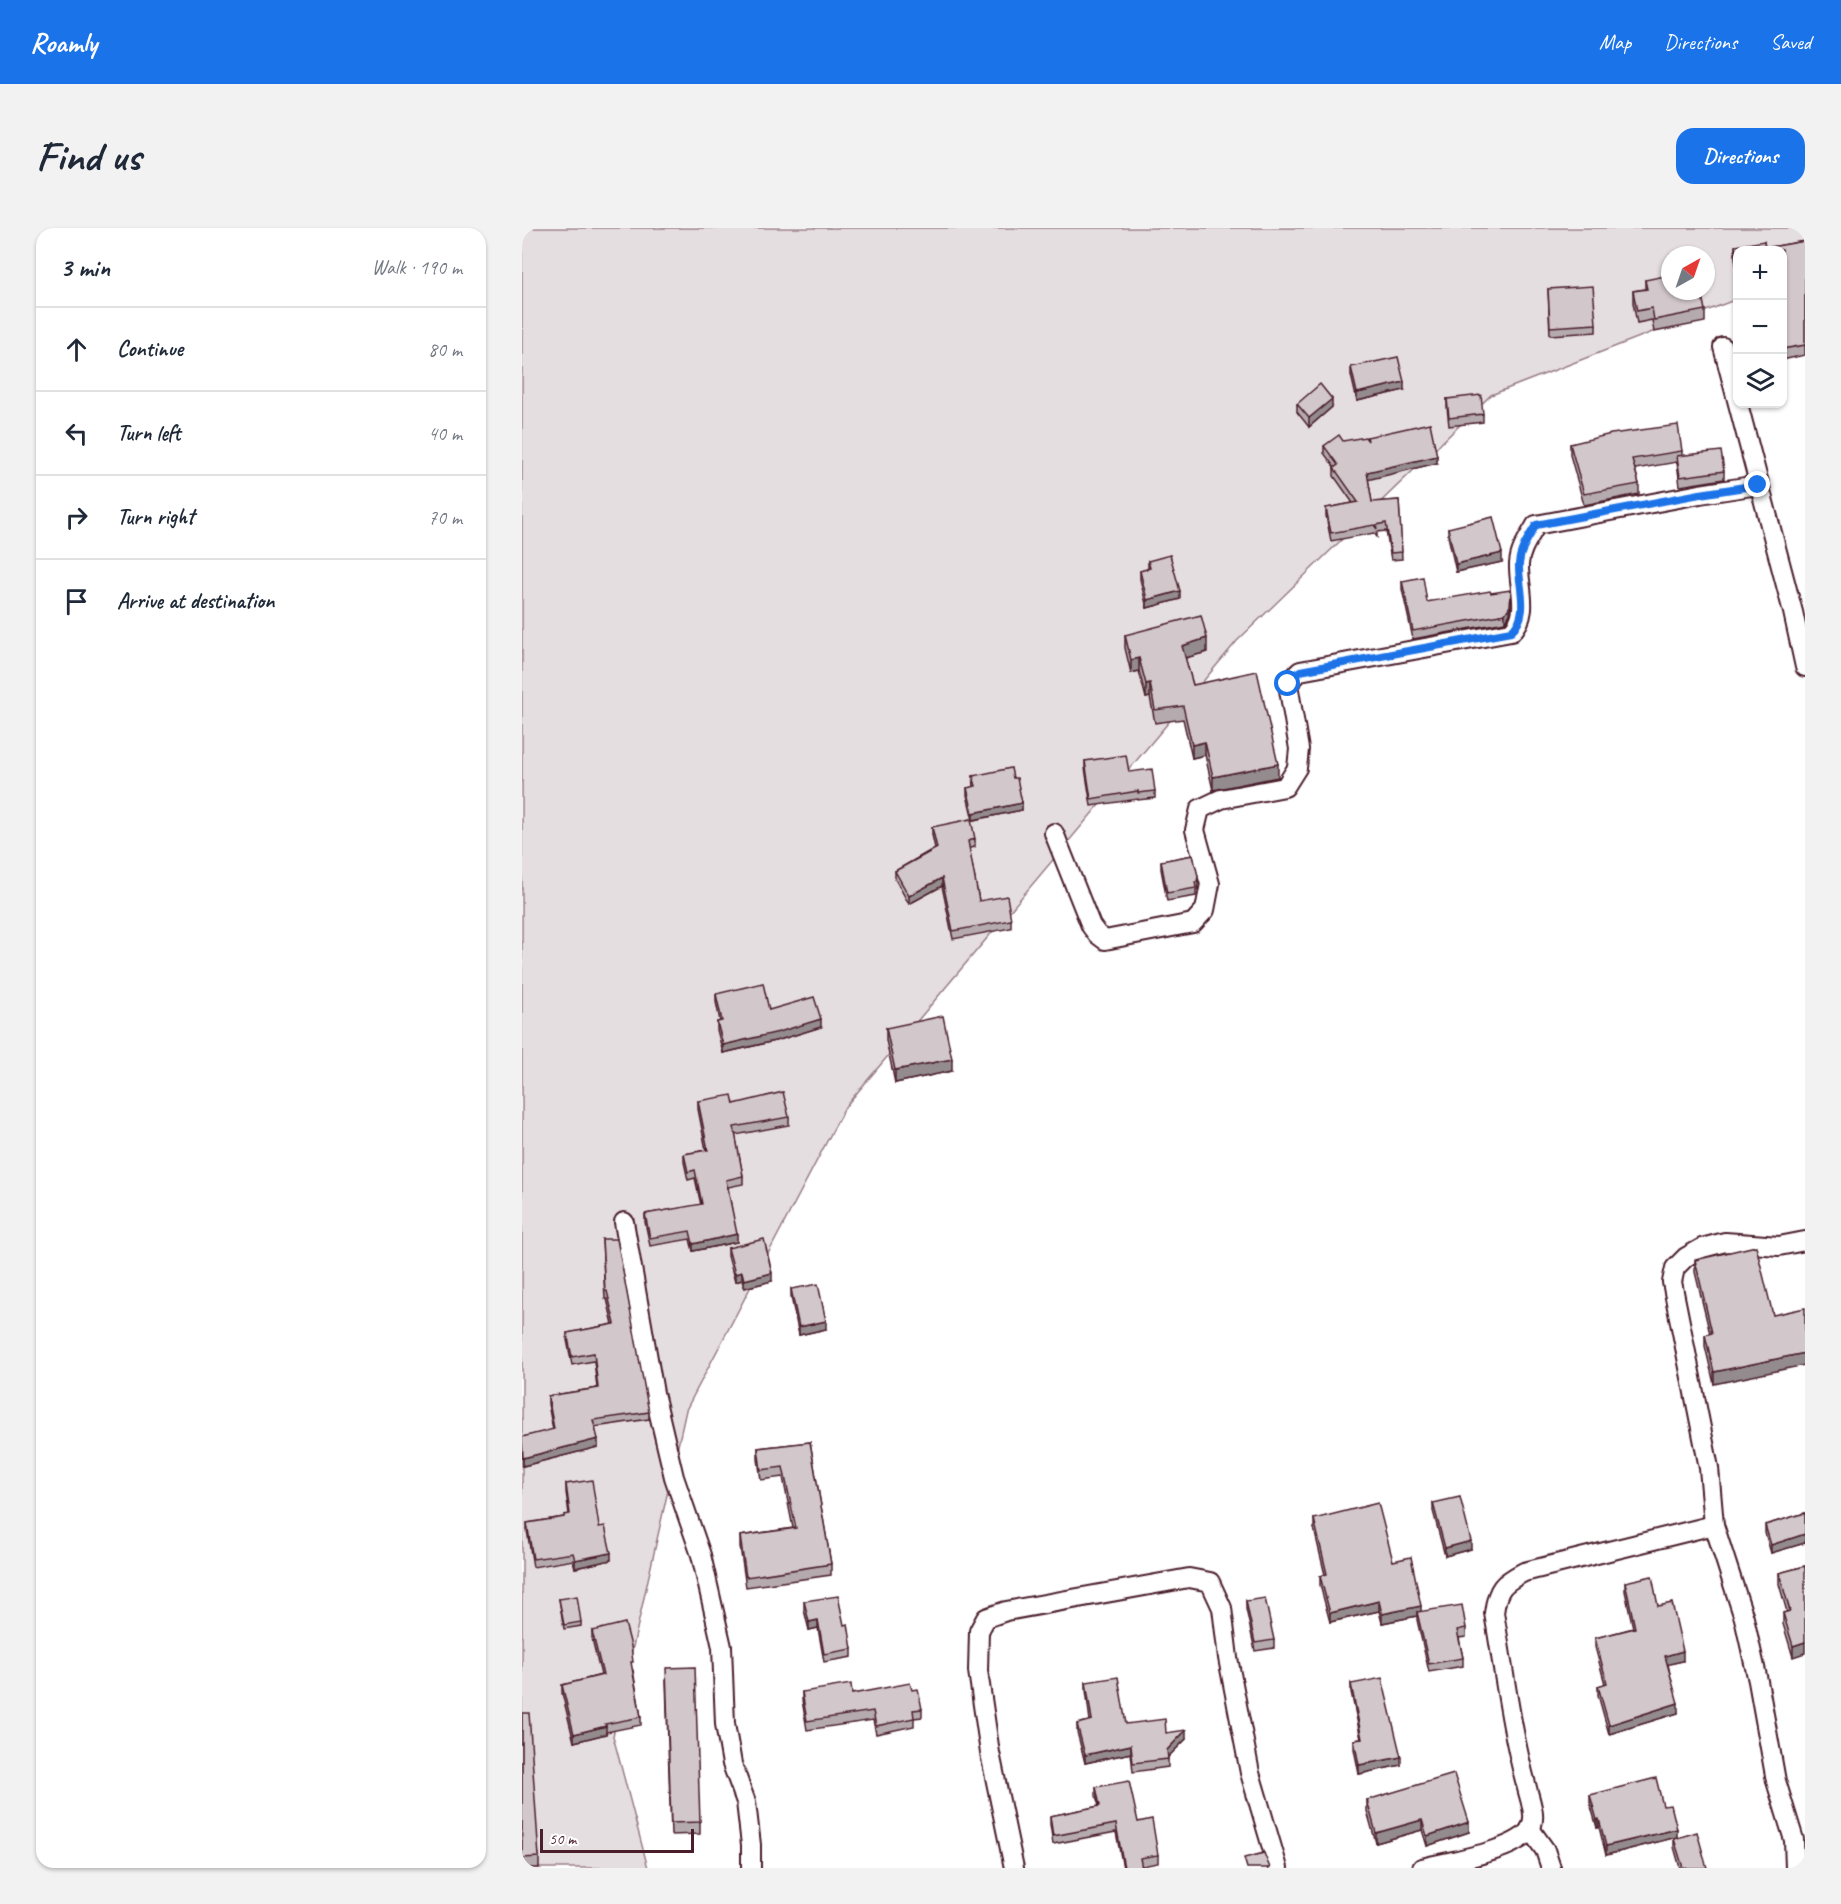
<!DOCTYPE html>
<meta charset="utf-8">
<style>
:root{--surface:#fff;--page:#f2f2f3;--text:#1f2937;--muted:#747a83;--line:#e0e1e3;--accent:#1a73e8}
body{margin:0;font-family:Caveat,sans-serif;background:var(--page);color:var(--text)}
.controls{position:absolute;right:18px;top:18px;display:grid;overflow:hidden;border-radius:12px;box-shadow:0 2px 4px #0004}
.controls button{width:54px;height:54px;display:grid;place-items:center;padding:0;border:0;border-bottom:2px solid var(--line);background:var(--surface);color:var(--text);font:30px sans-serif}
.compass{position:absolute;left:1139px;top:18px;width:54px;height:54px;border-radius:50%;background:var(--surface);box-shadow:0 2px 4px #0004;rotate:40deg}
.scale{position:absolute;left:18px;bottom:15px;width:154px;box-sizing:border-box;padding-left:6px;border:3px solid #4a1f2b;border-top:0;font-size:16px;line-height:21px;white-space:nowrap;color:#4a1f2b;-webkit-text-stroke:4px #fff;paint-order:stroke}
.stop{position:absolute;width:18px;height:18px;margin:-14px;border:4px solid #1a73e8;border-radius:50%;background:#fff}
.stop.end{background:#1a73e8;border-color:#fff;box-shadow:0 2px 6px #0008}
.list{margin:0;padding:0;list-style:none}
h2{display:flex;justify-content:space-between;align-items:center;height:78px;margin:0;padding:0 24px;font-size:26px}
h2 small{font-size:20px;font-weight:400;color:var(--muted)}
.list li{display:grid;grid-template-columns:39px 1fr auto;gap:18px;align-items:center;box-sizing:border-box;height:84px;padding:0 24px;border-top:2px solid var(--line)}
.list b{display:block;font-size:22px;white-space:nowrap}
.list em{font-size:20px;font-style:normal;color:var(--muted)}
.icon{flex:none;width:33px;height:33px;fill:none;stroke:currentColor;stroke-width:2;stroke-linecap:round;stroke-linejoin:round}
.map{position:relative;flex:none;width:1283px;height:1640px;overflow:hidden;border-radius:18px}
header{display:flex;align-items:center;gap:36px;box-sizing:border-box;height:84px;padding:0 30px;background:var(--accent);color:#fff}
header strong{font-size:28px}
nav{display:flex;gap:33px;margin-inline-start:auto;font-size:21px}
.intro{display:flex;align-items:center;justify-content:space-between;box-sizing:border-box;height:144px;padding:0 36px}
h1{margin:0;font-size:42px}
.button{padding:15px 27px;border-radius:18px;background:var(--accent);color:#fff;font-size:21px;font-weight:700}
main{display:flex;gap:36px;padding:0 36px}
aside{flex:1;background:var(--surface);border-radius:18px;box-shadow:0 2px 4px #0004}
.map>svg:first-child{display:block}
</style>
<header>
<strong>Roamly</strong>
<nav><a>Map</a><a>Directions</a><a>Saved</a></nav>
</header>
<div class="intro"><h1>Find us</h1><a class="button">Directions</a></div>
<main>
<aside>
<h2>3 min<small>Walk · 190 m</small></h2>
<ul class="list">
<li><svg class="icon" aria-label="ahead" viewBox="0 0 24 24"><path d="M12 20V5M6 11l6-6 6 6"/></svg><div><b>Continue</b></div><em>80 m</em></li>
<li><svg class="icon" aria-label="left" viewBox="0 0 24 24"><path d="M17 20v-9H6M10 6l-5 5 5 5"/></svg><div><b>Turn left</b></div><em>40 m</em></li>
<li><svg class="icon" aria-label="right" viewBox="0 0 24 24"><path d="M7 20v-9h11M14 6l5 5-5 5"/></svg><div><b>Turn right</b></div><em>70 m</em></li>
<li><svg class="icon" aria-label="arrive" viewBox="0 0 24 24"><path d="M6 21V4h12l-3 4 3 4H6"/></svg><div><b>Arrive at destination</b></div></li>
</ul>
</aside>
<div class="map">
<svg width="1283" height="1640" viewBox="0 0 1283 1640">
<rect width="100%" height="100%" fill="#fff"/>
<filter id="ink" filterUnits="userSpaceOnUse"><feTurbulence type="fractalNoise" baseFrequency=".0167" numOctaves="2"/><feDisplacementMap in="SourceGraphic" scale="12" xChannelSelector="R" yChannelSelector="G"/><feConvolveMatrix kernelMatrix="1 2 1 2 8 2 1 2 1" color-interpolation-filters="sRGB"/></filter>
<g filter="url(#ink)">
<!-- green -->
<path fill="#e5dee0" stroke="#987e86" stroke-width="1.5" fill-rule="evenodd" d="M0 0H1283V45L1260 22H1216L1215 71 969 167 715 413 323 879 164 1182 91 1508 126 1640H0ZM1148 27H1184V63H1148Z"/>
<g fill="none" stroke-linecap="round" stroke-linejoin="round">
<defs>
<g id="minor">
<polyline points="1201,119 1271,384 1283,439"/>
<path d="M532 605 569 698 575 706 583 712 671 695 683 682 688 656 673 602 678 581 699 571 763 559 775 540 777 521 766 456 778 443 989 404C1009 386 996 359 997 336 998 321 1007 310 1014 297L1178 266 1236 257"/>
<polyline points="102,994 132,1165 152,1249 179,1327 200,1419 203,1496 210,1536 224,1574 229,1617 229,1640"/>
<polyline points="1008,1601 1023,1622 1029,1640"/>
<polyline points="492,1640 468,1525 456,1443 457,1403 464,1390 484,1383 667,1350 688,1354 700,1380 706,1430 728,1545 756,1640"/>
<path d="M900 1640C927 1633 990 1624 1007 1603 1016 1591 1008 1573 1005 1560 989 1502 982 1443 972 1385 975 1360 981 1355 1002 1344L1192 1297"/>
<polyline points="1273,1640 1272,1612 1254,1553 1236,1453 1222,1390 1192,1297 1187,1240 1150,1054 1153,1040 1164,1029 1180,1020 1203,1014 1257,1018 1283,1013"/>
</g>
</defs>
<!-- minor casing -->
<use href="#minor" stroke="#4a1f2b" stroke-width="22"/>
<!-- minor -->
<use href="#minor" stroke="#fff" stroke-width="18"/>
</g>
<!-- wall -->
<g fill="#b5abaf" stroke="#4a1f2b" stroke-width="1.5">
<polygon points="1283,13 1283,127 1260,132 1260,22 1215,22 1215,44 1213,29 1213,18 1243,20"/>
<polygon points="1123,52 1183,82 1183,94 1132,104 1130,92 1115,95 1111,75 1111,63 1123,61"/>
<polygon points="1026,61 1074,96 1074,104 1028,107"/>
<polygon points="829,139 882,162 835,173 829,147"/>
<polygon points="925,171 961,186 961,194 927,198 925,179"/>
<polygon points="775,176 810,179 787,199 775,184"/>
<polygon points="845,209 915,235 846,251 850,274 877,272 880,331 869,332 864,303 855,304 855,309 852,305 809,313 804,288 804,280 831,275 812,248 812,240 813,240 802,225 802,218 821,213 845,212"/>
<polygon points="1048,216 1160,223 1160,227 1202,243 1202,251 1158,258 1155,234 1113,241 1117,256 1117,266 1062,277 1048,227"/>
<polygon points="926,300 980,334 934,344 926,308"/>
<polygon points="626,333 658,371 625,380 618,351 618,343 626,341"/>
<polygon points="880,353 905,374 969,365 989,370 988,386 983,394 891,411 880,361"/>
<polygon points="603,407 685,424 663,430 671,457 756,549 691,562 683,527 670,530 661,491 633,495 628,469 624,470 617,443 609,445 603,420"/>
<polygon points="563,533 607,544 633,563 633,570 616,572 616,571 569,578 563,540"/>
<polygon points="451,548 491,550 500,582 451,592 445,567 445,560 452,559"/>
<polygon points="410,599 453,611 453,619 447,620 457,673 489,692 489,700 431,711 420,658 387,676 373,651 373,643 413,620 410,607"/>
<polygon points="671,627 676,656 675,662 674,662 674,668 645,673 639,641 639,633"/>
<polygon points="194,766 247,782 299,799 257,812 201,825 195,802 195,794 198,793 194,774"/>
<polygon points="364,800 430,843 373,855 364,812"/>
<polygon points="176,873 212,876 267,889 267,897 213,907 221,948 221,956 206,959 215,1014 171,1023 168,1011 128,1018 123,994 123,986 179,977 173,950 166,952 162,934 162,926 184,922 176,881"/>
<polygon points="80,1011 127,1184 127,1191 73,1199 76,1219 1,1238 0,1209 31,1202 26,1176 26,1168 75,1160 72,1133 50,1137 45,1112 45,1105 91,1096 85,1071 83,1071"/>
<polygon points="206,1020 250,1053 222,1060 220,1052 213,1054 206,1028"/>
<polygon points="1173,1032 1251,1087 1192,1156 1183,1118 1183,1107 1188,1106 1173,1044"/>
<polygon points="269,1061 304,1101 277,1107 269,1069"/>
<polygon points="288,1214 309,1336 309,1347 224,1359 218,1319 218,1308 271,1300 261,1249 239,1252 236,1231 236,1220"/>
<polygon points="44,1256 77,1299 89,1332 53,1340 51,1332 11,1339 5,1302 5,1295 42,1289 47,1286 44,1264"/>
<polygon points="911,1275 949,1321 923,1328 911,1283"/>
<polygon points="1283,1285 1283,1315 1249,1325 1243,1305 1243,1297"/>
<polygon points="792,1291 871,1333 899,1384 944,1400 944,1409 937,1410 941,1430 941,1438 907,1444 895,1392 895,1388 860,1395 857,1383 808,1394 798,1357 798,1348 803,1347 792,1301"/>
<polygon points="1283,1338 1271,1429 1261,1396 1261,1385 1265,1384 1257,1356 1257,1345"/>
<polygon points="1103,1354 1136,1378 1161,1433 1146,1436 1156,1485 1087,1506 1076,1467 1076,1458 1083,1456 1073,1419 1073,1410 1111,1400 1103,1363"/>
<polygon points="37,1371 59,1394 59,1398 42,1401"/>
<polygon points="282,1373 322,1397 330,1421 330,1429 302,1434 296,1400 287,1402 282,1382"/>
<polygon points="724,1373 752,1412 752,1420 733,1423 724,1381"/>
<polygon points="70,1403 111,1442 119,1489 119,1497 84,1504 84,1506 52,1514 40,1465 40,1457 79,1447 70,1411"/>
<polygon points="144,1452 178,1594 178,1606 149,1607"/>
<polygon points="564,1454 604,1496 644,1505 664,1511 646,1529 646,1539 611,1544 609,1525 563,1535 555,1504 555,1496 568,1493 564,1462"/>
<polygon points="829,1456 879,1537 837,1546 832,1521 832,1512 839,1511 829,1464"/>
<polygon points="390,1462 400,1481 400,1489 392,1490 392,1498 354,1506 351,1492 285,1502 280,1472 280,1464 330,1466"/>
<polygon points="0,1485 17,1629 17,1640 0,1640"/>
<polygon points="574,1559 616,1594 636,1627 636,1635 620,1638 620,1640 601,1640 594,1604 531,1616 528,1596 528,1588 577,1578 574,1568"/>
<polygon points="1068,1567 1141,1578 1155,1609 1084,1627 1077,1599 1075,1600 1068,1575"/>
<polygon points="845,1572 947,1604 905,1618 900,1602 854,1615 845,1583"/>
<polygon points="1152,1611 1185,1640 1158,1640 1152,1619"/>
</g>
<!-- shaded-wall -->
<g fill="#938b8e" stroke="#4a1f2b" stroke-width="1.5">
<polygon points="882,154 882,162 835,173 835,165"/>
<polygon points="810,171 810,179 787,199 787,190"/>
<polygon points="915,228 915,235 845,252 845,244"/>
<polygon points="980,325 980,334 934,344 934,336"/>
<polygon points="989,362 988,386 983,394 983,386"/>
<polygon points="658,363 658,371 625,380 625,372"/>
<polygon points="685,410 685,424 660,431 660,418"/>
<polygon points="617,430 617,443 609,445 609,432"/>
<polygon points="628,455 628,469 624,470 624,456"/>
<polygon points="683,514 683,527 670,530 670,517"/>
<polygon points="756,536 756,549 691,562 691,549"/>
<polygon points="500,575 500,582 451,592 451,585"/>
<polygon points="420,650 420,658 387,676 387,668"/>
<polygon points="299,791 299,799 257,812 201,825 201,817"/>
<polygon points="430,831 430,843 373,855 373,842"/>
<polygon points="215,1006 215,1014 171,1023 171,1016"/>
<polygon points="220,1044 220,1052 213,1054 213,1046"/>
<polygon points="250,1045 250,1053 222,1060 222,1052"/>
<polygon points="304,1093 304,1101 277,1107 277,1099"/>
<polygon points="1283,1125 1283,1137 1192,1156 1192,1144"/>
<polygon points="76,1211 76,1219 1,1238 1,1230"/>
<polygon points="1283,1306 1283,1315 1249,1325 1249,1317"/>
<polygon points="949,1313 949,1321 923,1328 923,1320"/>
<polygon points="89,1325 89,1332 53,1340 53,1332"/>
<polygon points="857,1373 857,1383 808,1394 808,1385"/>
<polygon points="899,1378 899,1387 895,1384 895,1388 860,1395 860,1386"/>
<polygon points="296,1392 296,1400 287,1402 287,1394"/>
<polygon points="1283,1414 1283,1425 1271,1429 1271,1418"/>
<polygon points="1161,1423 1161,1433 1143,1437 1143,1428"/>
<polygon points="1156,1475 1156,1485 1087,1506 1087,1497"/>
<polygon points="84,1498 84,1506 52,1514 52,1506"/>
<polygon points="664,1502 664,1511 645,1530 645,1522"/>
<polygon points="609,1517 609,1525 563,1535 563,1527"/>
<polygon points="879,1529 879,1537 837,1546 837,1537"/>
<polygon points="1077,1591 1077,1599 1075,1600 1075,1592"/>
<polygon points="900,1592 900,1602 854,1615 854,1605"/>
<polygon points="947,1594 947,1604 905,1618 905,1608"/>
<polygon points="1155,1601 1155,1609 1084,1627 1084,1618"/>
</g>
<!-- building -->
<g fill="#d2c7cb" stroke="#4a1f2b" stroke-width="1.5">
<polygon points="1242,13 1243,20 1283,13 1283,117 1260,121 1260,22 1215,22 1215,33 1213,18"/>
<polygon points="1148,47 1148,63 1179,63 1183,82 1132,92 1130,80 1115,83 1111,63 1125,61 1123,52"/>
<polygon points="1071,58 1074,96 1028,99 1026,61"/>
<polygon points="876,129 882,154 835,165 829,139"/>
<polygon points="798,156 810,171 787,190 775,176"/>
<polygon points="959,167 961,186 927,190 925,171"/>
<polygon points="908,195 915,228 845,244 850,274 877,272 880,324 869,325 864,295 854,297 855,301 852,297 809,305 804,280 836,274 812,240 816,237 802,218 817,207 821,213 843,209 846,213 845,209"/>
<polygon points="1156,197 1160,223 1110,231 1117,256 1062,266 1048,216 1089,206"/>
<polygon points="1199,223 1202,243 1158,249 1155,228"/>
<polygon points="971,289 980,325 934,336 926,300"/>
<polygon points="648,327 658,363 625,372 618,343 628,340 626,333"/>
<polygon points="901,349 905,374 968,363 969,365 989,362 988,378 983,386 891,403 880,353"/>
<polygon points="679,387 685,410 660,418 671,457 735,443 756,536 691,549 683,514 670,517 661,478 633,482 628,455 624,456 617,430 609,432 603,407"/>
<polygon points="604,527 607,544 630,541 633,563 616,565 616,563 569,571 563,533"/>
<polygon points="489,540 491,550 495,550 500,575 451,585 445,560 454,558 451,548"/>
<polygon points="449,591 453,611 446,613 457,673 485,668 489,692 431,703 420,650 387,668 373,643 415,620 410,599"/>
<polygon points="671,627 676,648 675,654 673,654 674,660 645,665 639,633"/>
<polygon points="241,755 247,782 292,769 299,791 257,804 201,817 195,794 200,793 194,766"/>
<polygon points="421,788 430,831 373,842 364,800"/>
<polygon points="261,864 267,889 212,899 221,948 204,952 215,1006 171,1016 168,1003 128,1010 123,986 180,976 173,942 166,944 162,926 186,922 176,873 210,867 212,876"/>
<polygon points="80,1011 95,1011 127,1184 71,1192 76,1211 1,1230 0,1209 32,1201 26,1168 76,1160 72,1125 50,1129 45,1105 93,1096 85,1063 83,1063"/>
<polygon points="242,1011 250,1045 222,1052 220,1044 213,1046 206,1020"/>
<polygon points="1234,1018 1251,1087 1283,1080 1283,1125 1192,1144 1183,1107 1190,1105 1173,1032"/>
<polygon points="296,1056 304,1093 277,1099 269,1061"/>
<polygon points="288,1214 309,1336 224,1349 218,1308 274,1300 261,1239 239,1242 236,1220"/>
<polygon points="70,1252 77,1299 83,1298 89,1325 53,1332 51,1325 11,1331 5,1295 42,1289 42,1287 48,1286 44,1256"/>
<polygon points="938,1269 949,1313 923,1320 911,1275"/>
<polygon points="856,1275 871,1333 889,1329 899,1378 860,1386 857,1373 808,1385 798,1348 805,1346 792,1291"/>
<polygon points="1283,1285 1283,1306 1249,1317 1243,1297"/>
<polygon points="1283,1338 1283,1414 1271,1418 1261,1385 1268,1383 1257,1345"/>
<polygon points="1130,1348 1136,1378 1150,1375 1161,1423 1143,1428 1156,1475 1087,1497 1076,1458 1085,1455 1073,1410 1113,1400 1103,1354"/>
<polygon points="55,1368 59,1394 42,1397 37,1371"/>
<polygon points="316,1368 322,1397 326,1396 330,1421 302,1426 296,1392 287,1394 282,1373"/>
<polygon points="743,1370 752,1412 733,1415 724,1373"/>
<polygon points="940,1377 944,1400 935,1402 941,1430 907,1436 895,1384"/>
<polygon points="103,1395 109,1418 111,1434 109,1434 119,1489 83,1496 84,1498 52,1506 40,1457 81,1447 70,1403"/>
<polygon points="173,1439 178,1594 149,1595 144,1440"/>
<polygon points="596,1449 604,1496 643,1491 644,1505 664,1502 645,1522 646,1531 611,1535 609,1517 563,1527 555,1496 570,1492 564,1454"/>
<polygon points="860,1450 879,1529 837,1537 832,1512 840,1511 829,1456"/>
<polygon points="388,1455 390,1462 396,1461 400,1481 391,1482 392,1490 354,1498 351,1483 285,1493 280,1464 329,1456 330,1466"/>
<polygon points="0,1485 7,1485 17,1629 0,1630"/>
<polygon points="932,1546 947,1594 905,1608 900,1592 854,1605 845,1572"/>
<polygon points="1134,1550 1141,1578 1149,1577 1155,1601 1084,1618 1077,1591 1075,1592 1068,1567"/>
<polygon points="607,1553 616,1594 630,1591 636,1627 618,1630 620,1640 602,1640 594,1596 531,1608 528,1588 578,1578 574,1559"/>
<polygon points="1175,1604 1185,1640 1161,1640 1152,1611"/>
<polygon points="742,1625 748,1640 725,1640 722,1630"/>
</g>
</g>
<g fill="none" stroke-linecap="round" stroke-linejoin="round" filter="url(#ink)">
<!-- route -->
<path stroke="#1a73e8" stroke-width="8" d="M766 456 778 443 989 404C1009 386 996 359 997 336 998 321 1007 309 1014 297L1178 266 1236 257"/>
</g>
</svg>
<div class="controls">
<button>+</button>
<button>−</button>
<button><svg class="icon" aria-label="layers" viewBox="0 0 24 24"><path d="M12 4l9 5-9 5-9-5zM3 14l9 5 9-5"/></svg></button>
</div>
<svg class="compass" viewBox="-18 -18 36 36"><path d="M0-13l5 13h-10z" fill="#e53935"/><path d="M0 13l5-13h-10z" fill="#747a83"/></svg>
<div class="scale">50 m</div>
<div class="stop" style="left:766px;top:456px"></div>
<div class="stop end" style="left:1236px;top:257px"></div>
</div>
</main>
